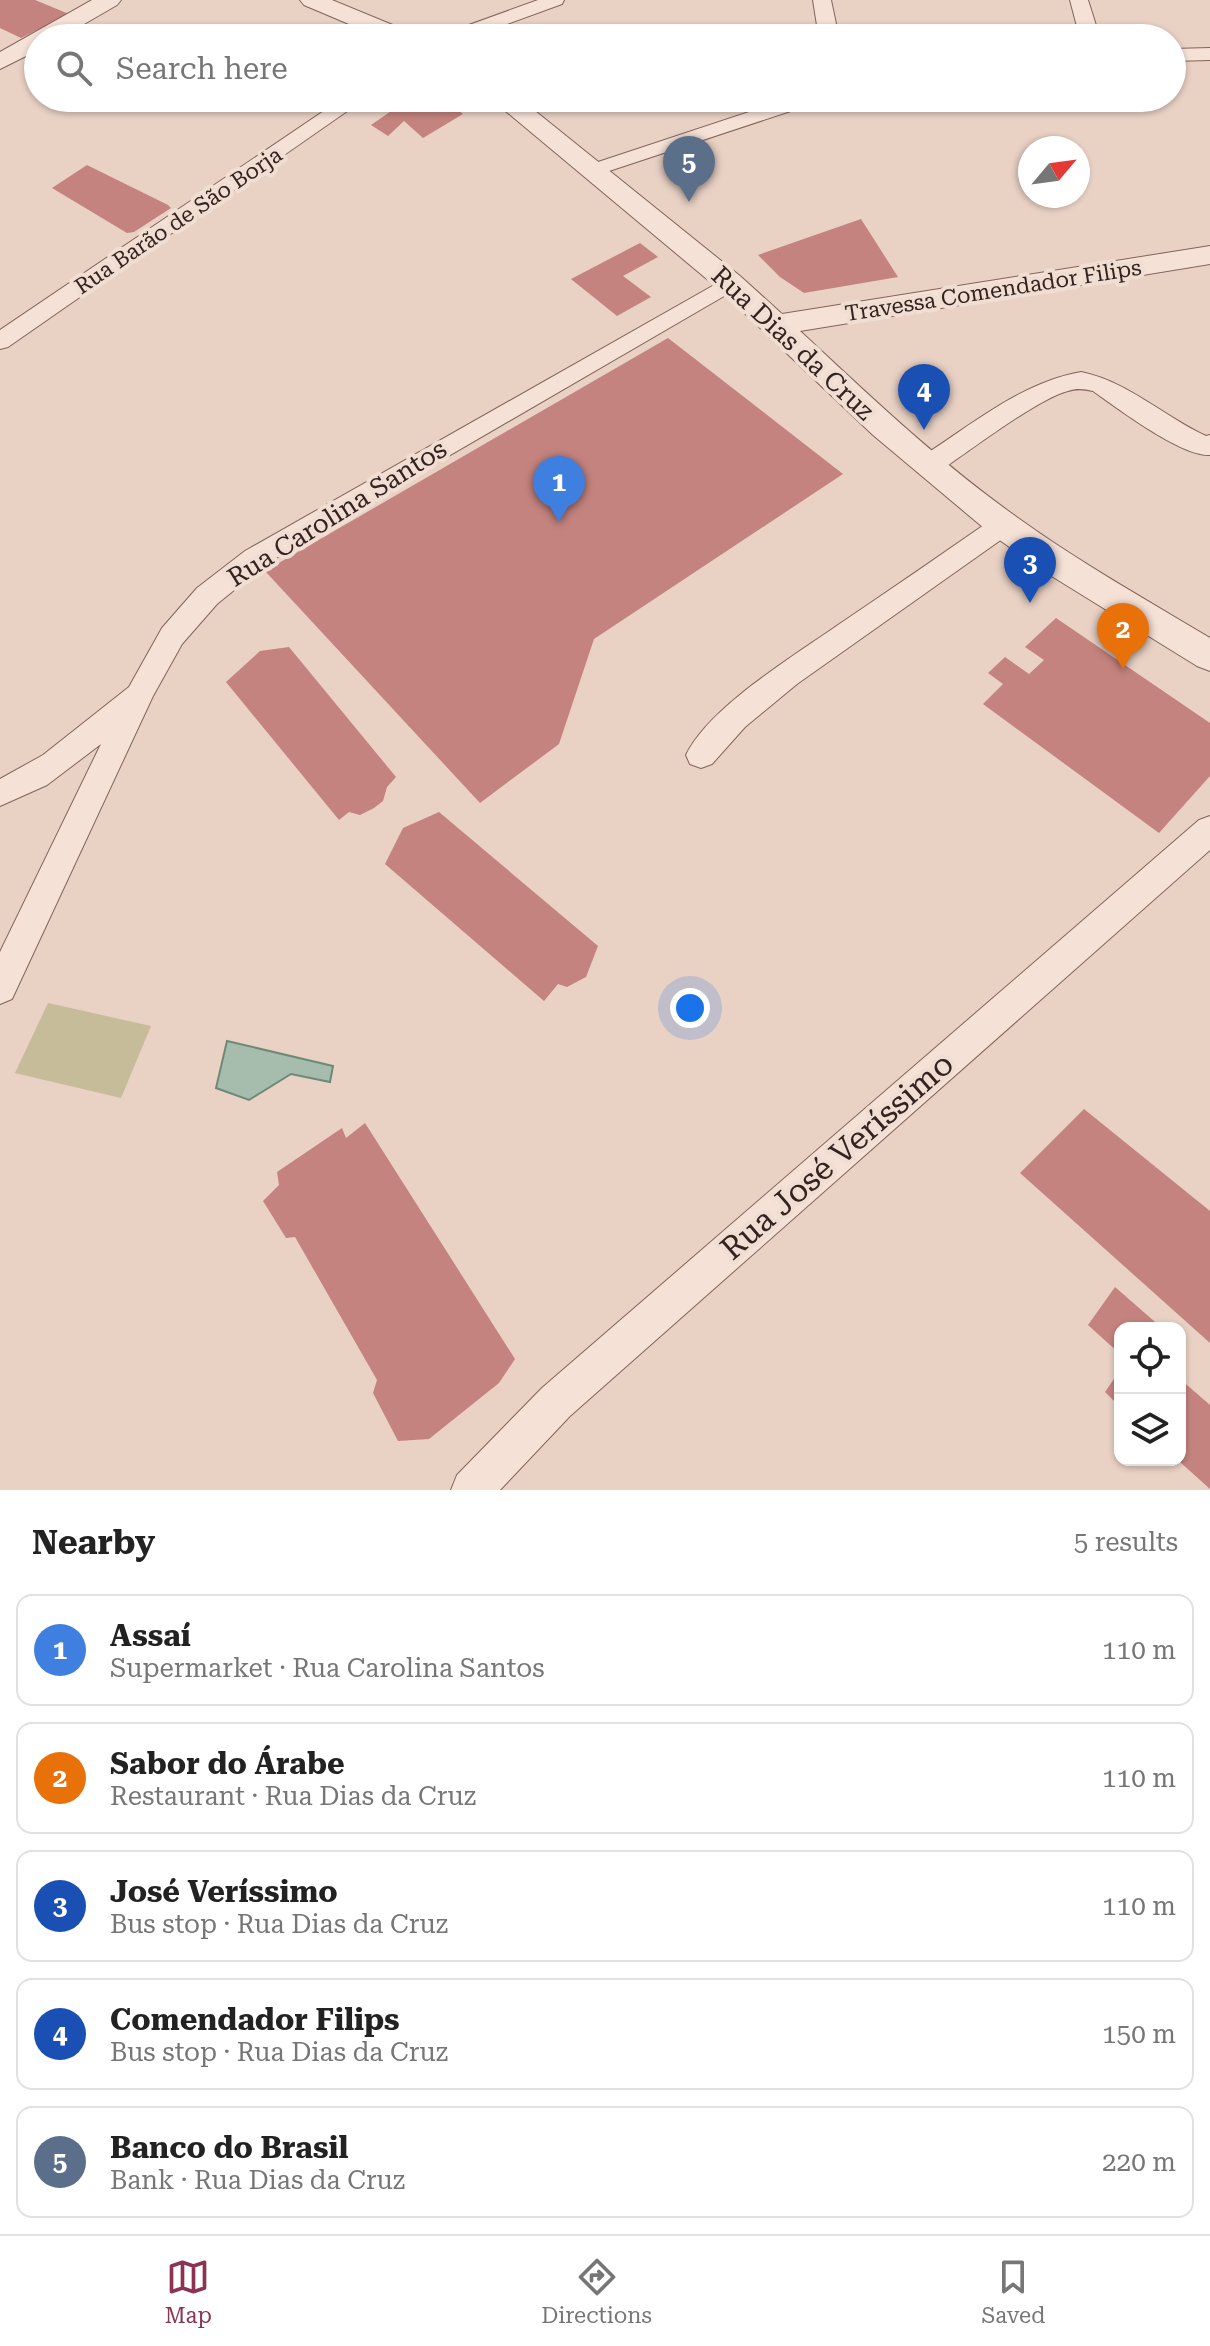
<!DOCTYPE html>
<meta charset="utf-8">
<style>
:root{--surface:#fff;--page:#f2f2f2;--text:#222;--muted:#767676;--line:#e0e0e0;--accent:#8b3351}
body{margin:0;font-family:"Roboto Serif",serif;background:var(--page);color:var(--text)}
.controls{position:absolute;right:24px;bottom:24px;display:grid;overflow:hidden;border-radius:16px;box-shadow:0 2px 6px #0004}
.controls button{width:72px;height:72px;display:grid;place-items:center;padding:0;border:0;border-bottom:2px solid var(--line);background:var(--surface);color:var(--text);font:40px sans-serif}
.compass{position:absolute;left:1018px;top:136px;width:72px;height:72px;border-radius:50%;background:var(--surface);box-shadow:0 2px 6px #0004;rotate:61deg}
.you{position:absolute;left:690px;top:1008px;width:28px;height:28px;margin:-20px;border:6px solid #fff;border-radius:50%;background:#1a73e8;box-shadow:0 0 0 12px #1a73e833}
.badge{display:grid;place-items:center;width:52px;height:52px;border-radius:50%;background:var(--accent);color:#fff;font-size:26px;font-weight:700}
.pin{position:absolute;translate:-50% -66px;filter:drop-shadow(0 2px 4px #0008)}
.pin::after{content:'';position:absolute;top:42px;width:28px;height:24px;background:inherit;clip-path:polygon(0 0,100% 0,50% 100%)}
.list{margin:0;padding:0;list-style:none}
h2{display:flex;justify-content:space-between;align-items:center;height:104px;margin:0;padding:0 32px;font-size:34px}
h2 small{font-size:26px;font-weight:400;color:var(--muted)}
.list li{display:grid;grid-template-columns:52px 1fr auto;gap:24px;align-items:center;box-sizing:border-box;height:112px;margin:0 16px 16px;padding:0 16px;border:2px solid var(--line);border-radius:16px}
.list b{display:block;font-size:30px;white-space:nowrap}
.list p{margin:0;font-size:26px;white-space:nowrap;color:var(--muted)}
.list em{font-size:26px;font-style:normal;color:var(--muted)}
.icon{flex:none;width:44px;height:44px;fill:none;stroke:currentColor;stroke-width:2;stroke-linecap:round;stroke-linejoin:round}
.map{position:relative;flex:none;width:1210px;height:1490px;overflow:hidden}
.search{position:absolute;background:var(--surface);box-shadow:0 2px 6px #0004;left:24px;right:24px;top:24px;height:88px;display:flex;align-items:center;gap:20px;box-sizing:border-box;padding:0 28px;border-radius:44px;color:var(--muted);font-size:30px}
.sheet{height:744px;background:var(--surface)}
nav{display:flex;justify-content:space-around;align-items:center;box-sizing:border-box;height:112px;border-top:2px solid var(--line);background:var(--surface);font-size:22px;color:var(--muted)}
nav a{display:grid;justify-items:center;gap:4px}
nav .on{color:var(--accent)}
.map>svg:first-child{display:block}
</style>
<div class="map">
<svg width="1210" height="1490" viewBox="0 0 1210 1490">
<rect width="100%" height="100%" fill="#e9d1c4"/>
<!-- green -->
<polygon fill="#c6bc99" points="48,1003 151,1026 121,1098 15,1073"/>
<!-- water -->
<polygon fill="#a6bdae" stroke="#6d8a79" stroke-width="2" points="227,1041 333,1066 330,1082 291,1074 249,1100 216,1088"/>
<!-- building -->
<g fill="#c4837e">
<polygon points="0,0 35,0 69,14 21,38 0,28"/>
<polygon points="410,98 442,98 463,114 423,138 404,121 388,136 371,125"/>
<polygon points="87,165 168,205 171,208 134,232 127,233 52,188"/>
<polygon points="861,219 898,277 804,293 780,277 758,255"/>
<polygon points="640,243 658,257 623,276 651,297 617,316 571,279"/>
<polygon points="668,338 843,474 594,639 559,744 480,803 265,571"/>
<polygon points="1056,618 1210,723 1210,776 1159,833 983,704 1003,684 988,673 1005,657 1029,674 1044,660 1025,647"/>
<polygon points="289,647 396,777 387,787 383,801 374,808 360,815 349,812 339,820 226,682 260,651"/>
<polygon points="439,812 598,946 586,977 567,987 558,984 544,1001 385,864 403,828"/>
<polygon points="1084,1109 1210,1211 1210,1343 1020,1173"/>
<polygon points="365,1123 515,1359 499,1383 429,1439 398,1441 373,1393 377,1380 295,1237 286,1238 263,1201 279,1185 277,1172 342,1128 346,1138"/>
<polygon points="1115,1287 1162,1328 1120,1328 1120,1354 1088,1325"/>
<polygon points="1120,1370 1120,1407 1105,1392"/>
<polygon points="1180,1379 1210,1405 1210,1489 1180,1462"/>
</g>
<g fill="none" stroke-linecap="round" stroke-linejoin="round">
<defs>
<g id="minor">
<polygon points="538,0 564,0 562,4 469,38 441,38 444,34"/>
<polygon points="813,0 831,0 839,38 819,38"/>
<polygon points="1070,0 1088,0 1100,38 1080,38"/>
<polygon points="1210,48 1210,60 1172,61 1172,49"/>
<polygon points="343,98 366,98 8,347 0,349 0,330"/>
<polygon points="791,98 821,98 818,102 600,174 586,174 582,170 586,166"/>
<polygon points="730,276 738,278 741,283 738,288 328,526 265,565 217,604 182,644 153,696 12,999 0,1004 0,952 101,744 47,785 0,806 0,779 43,755 129,687 162,628 197,588 245,551"/>
<path d="M1081 372C1127 381 1163 416 1206 436L1210 435V455C1182 457 1117 408 1093 391 1084 389 1077 388 1068 391 1037 399 968 452 938 472L929 474 920 472 916 465 920 458C970 426 1022 382 1081 372Z"/>
<path d="M1003 515 1012 518 1016 525 1012 532 797 684 745 727 712 764 701 768 690 764 686 755C709 707 794 656 838 625 890 590 942 554 994 518Z"/>
<polygon points="1210,816 1210,850 570,1416 500,1490 451,1490 457,1475 542,1388 1199,820"/>
</g>
<g id="tertiary">
<polygon points="92,0 121,0 117,5 60,38 38,38 38,50 0,69 0,52"/>
<polygon points="300,0 332,0 412,33 415,38 382,38 304,5"/>
<path d="M490 98H519L740 276 782 314 1210 246V264L800 331C870 396 940 463 1018 518 1079 562 1145 599 1210 638V671L1197 666 1045 572 991 534 873 435 720 290Z"/>
</g>
</defs>
<!-- minor casing -->
<use href="#minor" stroke="#82645c" stroke-width="2"/>
<!-- tertiary casing -->
<use href="#tertiary" stroke="#82645c" stroke-width="2"/>
<!-- minor -->
<use href="#minor" fill="#f5e1d6" fill-rule="evenodd"/>
<!-- tertiary -->
<use href="#tertiary" fill="#f5e1d6" fill-rule="evenodd"/>
</g>
<g text-anchor="middle" stroke-width="8" stroke-linejoin="round" paint-order="stroke">
<!-- far-street labels -->
<g font-size="22" fill="#33221f" stroke="#f1ded3">
<text transform="translate(178 220) rotate(-34)" y="8">Rua Barão de São Borja</text>
<text transform="translate(993 290) rotate(-9)" y="8">Travessa Comendador Filips</text>
</g>
<!-- street labels -->
<g font-size="26" fill="#33221f" stroke="#f1ded3">
<text transform="translate(793 343) rotate(43)" y="9">Rua Dias da Cruz</text>
<text transform="translate(337 513) rotate(-32)" y="9">Rua Carolina Santos</text>
</g>
<!-- near-street labels -->
<g font-size="32" fill="#33221f" stroke="#f1ded3">
<text transform="translate(837 1156) rotate(-41)" y="11">Rua José Veríssimo</text>
</g>
</g>
</svg>
<div class="controls">
<button><svg class="icon" aria-label="locate" viewBox="0 0 24 24"><circle cx="12" cy="12" r="6"/><path d="M12 2v4M12 18v4M2 12h4M18 12h4"/></svg></button>
<button><svg class="icon" aria-label="layers" viewBox="0 0 24 24"><path d="M12 4l9 5-9 5-9-5zM3 14l9 5 9-5"/></svg></button>
</div>
<svg class="compass" viewBox="-18 -18 36 36"><path d="M0-13l5 13h-10z" fill="#e53935"/><path d="M0 13l5-13h-10z" fill="#767676"/></svg>
<div class="you"></div>
<div class="pin badge" style="left:559px;top:522px;background:#3f7fe0">1</div>
<div class="pin badge" style="left:1123px;top:669px;background:#e8710a">2</div>
<div class="pin badge" style="left:1030px;top:603px;background:#1a4fb4">3</div>
<div class="pin badge" style="left:924px;top:430px;background:#1a4fb4">4</div>
<div class="pin badge" style="left:689px;top:202px;background:#5c6f8a">5</div>
<div class="search"><svg class="icon" aria-label="search" viewBox="0 0 24 24"><circle cx="10" cy="10" r="6"/><path d="M15 15l6 6"/></svg>Search here</div>
</div>
<section class="sheet">
<h2>Nearby<small>5 results</small></h2>
<ul class="list">
<li><span class="badge" style="background:#3f7fe0">1</span><div><b>Assaí</b><p>Supermarket · Rua Carolina Santos</p></div><em>110 m</em></li>
<li><span class="badge" style="background:#e8710a">2</span><div><b>Sabor do Árabe</b><p>Restaurant · Rua Dias da Cruz</p></div><em>110 m</em></li>
<li><span class="badge" style="background:#1a4fb4">3</span><div><b>José Veríssimo</b><p>Bus stop · Rua Dias da Cruz</p></div><em>110 m</em></li>
<li><span class="badge" style="background:#1a4fb4">4</span><div><b>Comendador Filips</b><p>Bus stop · Rua Dias da Cruz</p></div><em>150 m</em></li>
<li><span class="badge" style="background:#5c6f8a">5</span><div><b>Banco do Brasil</b><p>Bank · Rua Dias da Cruz</p></div><em>220 m</em></li>
</ul>
</section>
<nav>
<a class="on"><svg class="icon" aria-label="map" viewBox="0 0 24 24"><path d="M3 6l6-2 6 2 6-2v14l-6 2-6-2-6 2zM9 4v14M15 6v14"/></svg>Map</a>
<a><svg class="icon" aria-label="directions" viewBox="0 0 24 24"><path d="M12 3l9 9-9 9-9-9zM9 14v-3h6M13 9l2 2-2 2"/></svg>Directions</a>
<a><svg class="icon" aria-label="saved" viewBox="0 0 24 24"><path d="M7 4h10v16l-5-4-5 4z"/></svg>Saved</a>
</nav>
